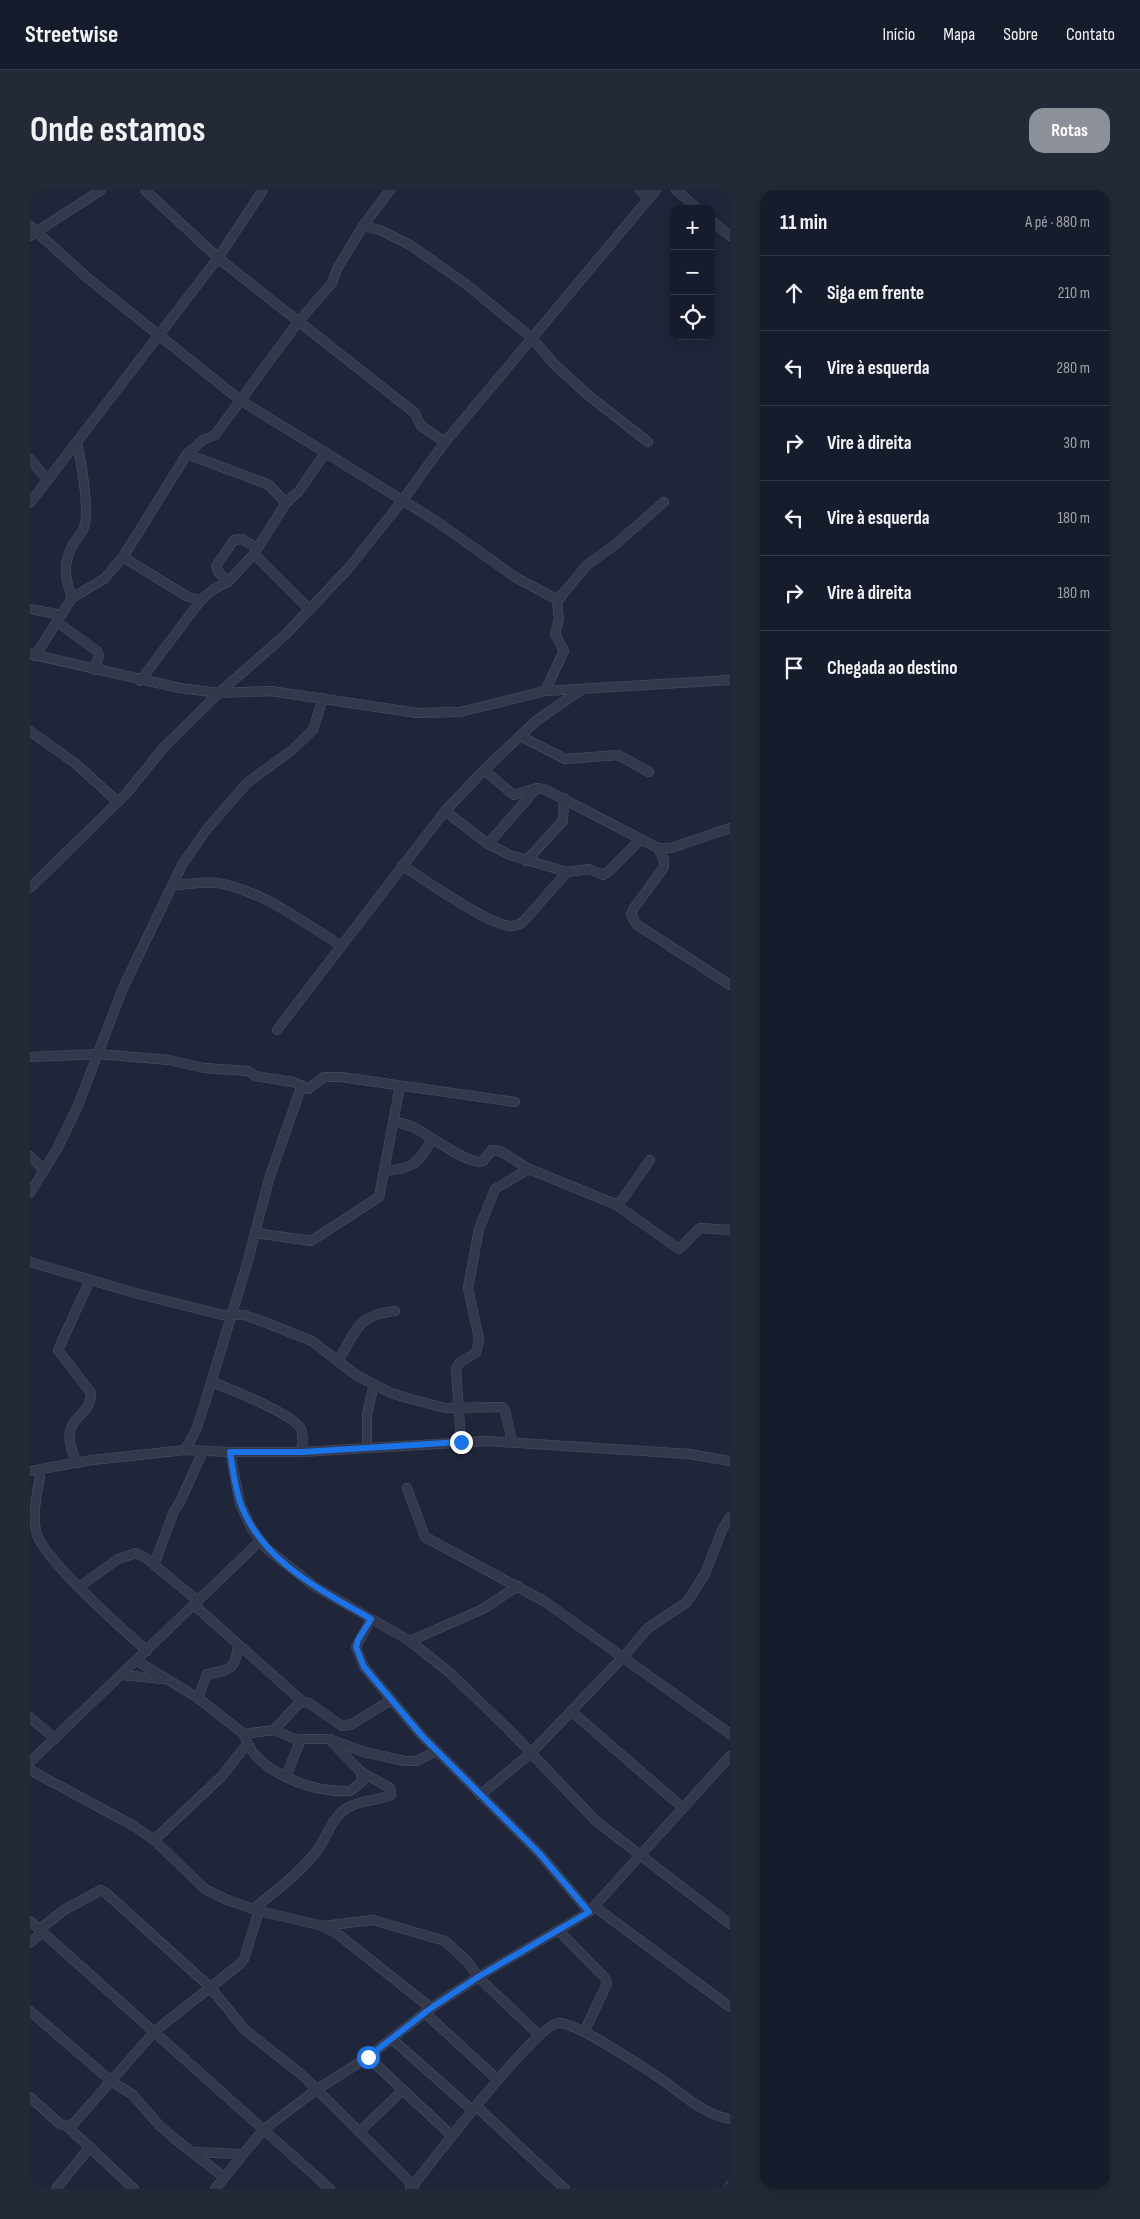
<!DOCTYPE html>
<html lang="pt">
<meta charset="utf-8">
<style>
:root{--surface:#171c2c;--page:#242938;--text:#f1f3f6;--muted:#9ea1a9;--line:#363a48;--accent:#8c9099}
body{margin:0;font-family:"Sofia Sans Condensed",sans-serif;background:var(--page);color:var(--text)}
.controls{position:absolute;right:15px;top:15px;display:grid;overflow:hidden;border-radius:10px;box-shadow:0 2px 12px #0003}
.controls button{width:45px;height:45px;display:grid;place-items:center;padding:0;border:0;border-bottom:1px solid var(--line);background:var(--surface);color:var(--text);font:25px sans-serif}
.stop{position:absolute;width:15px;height:15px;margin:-11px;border:4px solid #1a73e8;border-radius:50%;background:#fff}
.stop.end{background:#1a73e8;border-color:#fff;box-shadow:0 1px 5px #0008}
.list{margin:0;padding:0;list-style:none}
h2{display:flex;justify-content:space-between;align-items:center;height:65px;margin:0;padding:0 20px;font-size:21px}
h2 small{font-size:16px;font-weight:400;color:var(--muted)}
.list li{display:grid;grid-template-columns:32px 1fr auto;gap:15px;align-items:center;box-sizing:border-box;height:75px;padding:0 20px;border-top:1px solid var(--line)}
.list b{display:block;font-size:19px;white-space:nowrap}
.list em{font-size:16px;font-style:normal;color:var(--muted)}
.icon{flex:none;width:28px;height:28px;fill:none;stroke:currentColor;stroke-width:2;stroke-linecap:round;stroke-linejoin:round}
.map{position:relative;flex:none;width:700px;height:1999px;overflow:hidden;border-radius:15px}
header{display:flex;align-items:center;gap:30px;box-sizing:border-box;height:70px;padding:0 25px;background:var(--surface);border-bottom:1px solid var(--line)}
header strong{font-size:24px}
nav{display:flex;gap:28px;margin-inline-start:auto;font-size:18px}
.intro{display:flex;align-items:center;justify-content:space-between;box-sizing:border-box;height:120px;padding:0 30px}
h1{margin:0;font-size:35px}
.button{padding:12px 22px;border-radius:15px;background:var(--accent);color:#fff;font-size:18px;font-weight:700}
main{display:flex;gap:30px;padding:0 30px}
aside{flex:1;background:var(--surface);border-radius:15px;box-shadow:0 2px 12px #0003}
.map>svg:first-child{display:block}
</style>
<header>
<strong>Streetwise</strong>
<nav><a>Início</a><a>Mapa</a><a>Sobre</a><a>Contato</a></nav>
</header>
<div class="intro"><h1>Onde estamos</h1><a class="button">Rotas</a></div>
<main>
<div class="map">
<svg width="700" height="1999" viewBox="0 0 700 1999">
<rect width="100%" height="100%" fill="#1f263a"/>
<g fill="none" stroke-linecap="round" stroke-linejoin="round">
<defs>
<g id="minor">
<polyline points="115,0 188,68 385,223 391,236 415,252"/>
<polyline points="610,0 619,9"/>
<polyline points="646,0 668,19"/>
<polyline points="681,30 700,46"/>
<polyline points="0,36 60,90 210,210 406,331 485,387 524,408 532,405 557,375 586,354 634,312"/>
<polyline points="333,36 350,40 380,55 436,94 502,148 524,174 558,205 618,252"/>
<polyline points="0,46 71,0"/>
<polyline points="157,264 229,291 239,295 256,313"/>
<polyline points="0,269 17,289"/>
<polyline points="0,313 188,68 233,0"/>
<polyline points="224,364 280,420"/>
<polyline points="93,367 158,407 171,410"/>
<polyline points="198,392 189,383 186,376 204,350 212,349 227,358"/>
<path d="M42 408C35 388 32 373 44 353 47 348 53 342 54 337 60 321 51 270 47 253"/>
<polyline points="0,419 31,425"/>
<polyline points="27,432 67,461 69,466 64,480"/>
<polyline points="0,464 150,498 189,503 241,501 387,523 430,522 515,501 700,490"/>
<polyline points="5,466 42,408 74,389 93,367 157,264 173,250 185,245 268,132 302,93 307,79 333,36 360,0"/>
<polyline points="110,491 171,410 184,399 198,392 224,364 256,313 269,301 296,262"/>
<polyline points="515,501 534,461 525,444 529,429 527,412 532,405"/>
<polyline points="0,541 45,573 88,612"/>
<polyline points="490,546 535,569 588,565 619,582"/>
<polyline points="454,580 484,605 507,598 516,600 628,658 641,658 700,638"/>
<polyline points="415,621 458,654 480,665 537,682 559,679 573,685 578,682 611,649"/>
<polyline points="458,654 506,599"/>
<polyline points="628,658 634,670 634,677 604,718 601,724 606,734 700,795"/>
<polyline points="496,671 533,631 534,608"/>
<path d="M372 675C393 689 458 735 480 736 486 736 489 735 494 731L537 682"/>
<path d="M142 696C157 694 173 691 188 693 233 701 274 733 312 756"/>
<polyline points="0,698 96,604 134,557 189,503 255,445 317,380 372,311 415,252 626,0"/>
<polyline points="247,840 415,621 454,580 507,530 551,500"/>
<polyline points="0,867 68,864 139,870 174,878 218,881 225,886 263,892 278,899 294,887 311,887 485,912"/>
<path d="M364 932C370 933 377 934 383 937 396 943 440 977 453 971L462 960 470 961 499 979 585 1014 592 1010 620 970"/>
<polyline points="0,966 14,980"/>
<path d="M355 981C383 979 389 973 402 949"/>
<polyline points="0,1003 27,959 47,918 93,798 152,675 177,639 217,593 262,560 283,540 293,508"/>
<polyline points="585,1014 649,1059 670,1038 700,1040"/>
<polyline points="226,1043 281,1051 349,1007 370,896"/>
<polyline points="0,1072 105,1103 193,1125 214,1125 234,1132 282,1151 326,1185 361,1203 377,1208 415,1218 472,1217 475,1220 482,1252"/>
<path d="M308 1171C326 1141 327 1125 365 1121"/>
<path d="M182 1192C198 1198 265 1225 271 1239 274 1246 272 1255 272 1262"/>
<polyline points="431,1252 426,1179 430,1172 446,1163 449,1149 438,1098 449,1039 465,999 499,979"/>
<polyline points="337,1257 337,1224 344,1194"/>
<polyline points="155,1260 166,1240 174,1216 217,1074 239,989 272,895"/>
<polyline points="200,1262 210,1314 222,1339 236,1358 284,1396 380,1451 420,1483 478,1539 566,1631 700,1734"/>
<path d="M47 1273C24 1224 61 1232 61 1203L28 1160 60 1090"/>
<path d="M11 1280C8 1300 2 1321 6 1341 11 1368 93 1439 117 1461"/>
<polyline points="0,1281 62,1270 155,1260 200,1262 272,1262 457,1251 659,1264 700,1271"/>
<polyline points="377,1298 395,1347 514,1411 700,1544"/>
<polyline points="124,1375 144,1321 150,1312 173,1261"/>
<polyline points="49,1397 88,1369 106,1363 116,1368 168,1411"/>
<polyline points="164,1415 273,1512 279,1513 312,1536 322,1534 361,1510"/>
<polyline points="341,1429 326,1457 334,1477 392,1546 509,1663 559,1722"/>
<polyline points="380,1451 453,1419 488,1396"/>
<polyline points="107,1471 168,1508 214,1544 244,1540 268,1514 273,1512"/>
<polyline points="92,1485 133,1489"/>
<path d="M168 1508 177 1484C201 1480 205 1480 208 1455"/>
<polyline points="541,1521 653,1618"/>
<polyline points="0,1527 25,1549"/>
<polyline points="244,1540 265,1549 299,1549 334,1562 374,1571 386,1571 407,1561"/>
<path d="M214 1544C224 1582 285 1604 320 1601L332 1592 331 1582 299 1549"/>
<polyline points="0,1572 230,1351"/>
<polyline points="0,1580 104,1636 124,1650 175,1699 195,1709 229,1721 293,1736 309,1745 401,1818"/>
<polyline points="256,1586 271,1549"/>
<polyline points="450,1605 501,1563 594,1466 618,1438 657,1412 675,1384 692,1340 700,1327"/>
<polyline points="124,1650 192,1586 217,1554"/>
<polyline points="565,1717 700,1817"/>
<path d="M223 1719C245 1702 268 1684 286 1662 297 1648 301 1628 317 1618 330 1610 346 1611 361 1605L360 1598 331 1582"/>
<polyline points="0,1731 300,1999"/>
<polyline points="293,1736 343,1730 415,1751 438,1772 448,1787 509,1845"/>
<polyline points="10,1739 34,1720 71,1700 76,1703 180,1797 215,1840 271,1884 376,1988 384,1999"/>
<polyline points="528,1740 575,1788 577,1794 554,1842"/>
<polyline points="0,1753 13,1742"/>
<polyline points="0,1821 81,1891 102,1904 129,1935 145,1949 194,1987"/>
<polyline points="395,1823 468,1890"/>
<polyline points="362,1849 442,1920"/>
<polyline points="338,1867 422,1946"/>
<polyline points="0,1907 30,1934 37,1936 104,1999"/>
<polyline points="446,1916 535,1999"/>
<polyline points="37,1936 44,1933 125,1841 210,1774 214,1769 229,1721"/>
<polyline points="329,1942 373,1900"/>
<polyline points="163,1962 211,1964"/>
<polyline points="26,1999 60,1957"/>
<polyline points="185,1999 233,1940 286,1900 338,1867 401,1818 448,1787 559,1722 700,1566"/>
<path d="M380 1999C400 1975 506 1833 529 1833 548 1833 604 1872 622 1883 648 1899 670 1924 700 1929"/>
<polyline points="698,1999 700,1995"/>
</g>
</defs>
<!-- minor casing -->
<use href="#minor" stroke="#4d5365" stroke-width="10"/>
<!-- minor -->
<use href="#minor" stroke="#33384a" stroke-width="9"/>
</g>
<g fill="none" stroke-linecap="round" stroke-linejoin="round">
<!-- route -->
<path stroke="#1a73e8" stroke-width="6" d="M338 1867 401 1818 448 1787 559 1722 509 1663 392 1546 334 1477 326 1457 328 1450 341 1429C291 1400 233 1372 211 1315 205 1299 203 1279 200 1262H272L431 1252"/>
</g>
</svg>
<div class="controls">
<button>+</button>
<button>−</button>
<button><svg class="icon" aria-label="locate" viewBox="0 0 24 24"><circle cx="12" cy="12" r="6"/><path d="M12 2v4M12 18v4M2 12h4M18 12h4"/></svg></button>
</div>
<div class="stop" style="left:338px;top:1867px"></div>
<div class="stop end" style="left:431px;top:1252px"></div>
</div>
<aside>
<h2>11 min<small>A pé · 880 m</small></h2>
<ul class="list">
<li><svg class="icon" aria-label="ahead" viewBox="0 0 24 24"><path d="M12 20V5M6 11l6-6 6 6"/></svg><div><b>Siga em frente</b></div><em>210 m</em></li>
<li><svg class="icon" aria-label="left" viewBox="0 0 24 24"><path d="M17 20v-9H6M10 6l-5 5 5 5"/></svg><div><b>Vire à esquerda</b></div><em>280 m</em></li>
<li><svg class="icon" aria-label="right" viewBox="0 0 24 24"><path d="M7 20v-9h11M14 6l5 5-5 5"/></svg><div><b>Vire à direita</b></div><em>30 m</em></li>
<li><svg class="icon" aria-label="left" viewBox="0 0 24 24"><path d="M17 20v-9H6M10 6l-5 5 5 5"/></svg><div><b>Vire à esquerda</b></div><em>180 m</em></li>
<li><svg class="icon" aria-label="right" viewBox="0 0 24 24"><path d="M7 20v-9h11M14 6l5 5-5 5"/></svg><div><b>Vire à direita</b></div><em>180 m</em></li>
<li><svg class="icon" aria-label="arrive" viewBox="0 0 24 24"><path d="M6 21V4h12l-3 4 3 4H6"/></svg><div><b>Chegada ao destino</b></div></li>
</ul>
</aside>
</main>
